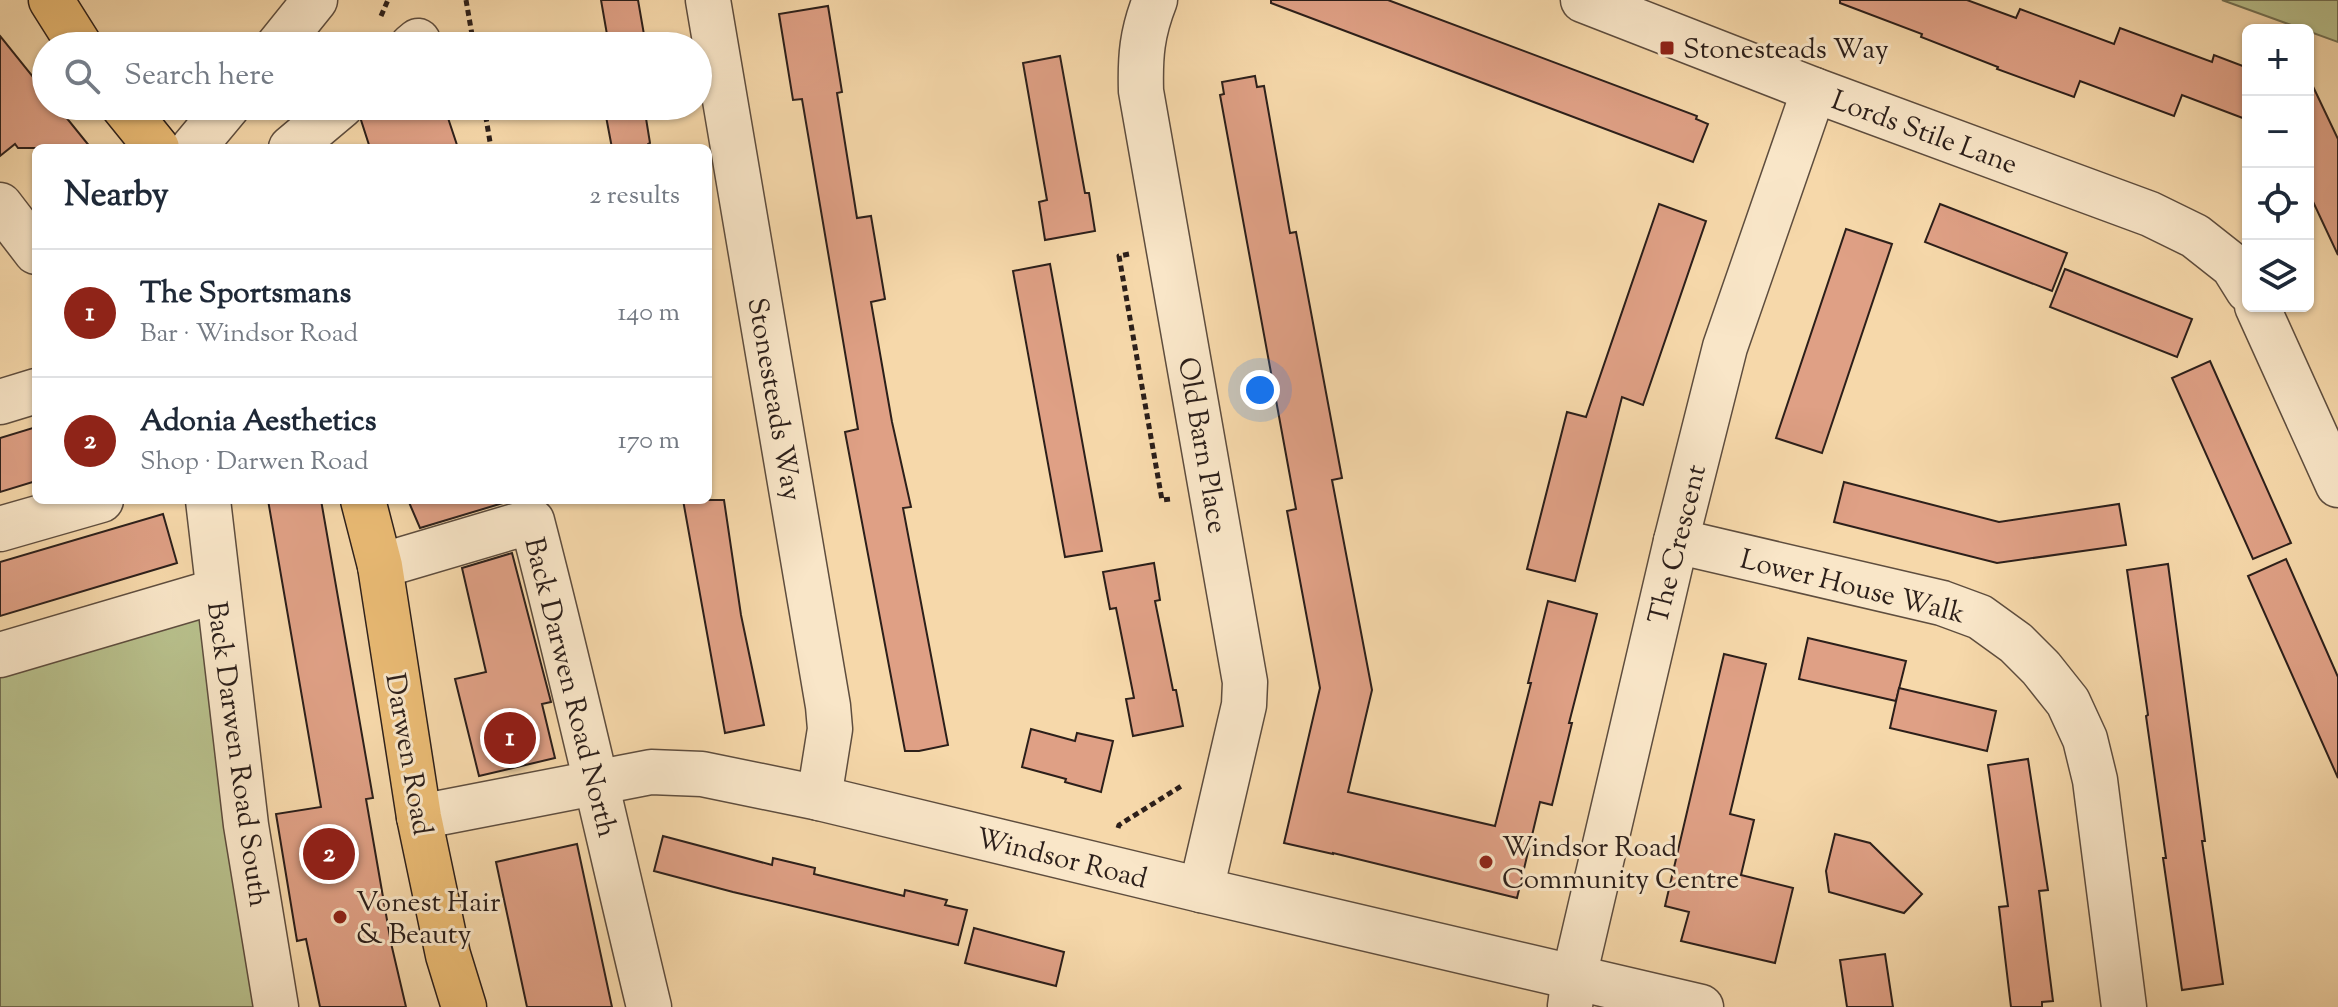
<!DOCTYPE html>
<meta charset="utf-8">
<style>
:root{--surface:#fff;--page:#f2f2f3;--text:#1f2937;--muted:#747a83;--line:#e0e1e3;--accent:#8f2418}
body{margin:0;font-family:"Sorts Mill Goudy",serif;background:var(--page);color:var(--text)}
.controls{position:absolute;right:24px;top:24px;display:grid;overflow:hidden;border-radius:12px;box-shadow:0 2px 6px #0004}
.controls button{width:72px;height:72px;display:grid;place-items:center;padding:0;border:0;border-bottom:2px solid var(--line);background:var(--surface);color:var(--text);font:40px sans-serif}
.you{position:absolute;left:1260px;top:390px;width:28px;height:28px;margin:-20px;border:6px solid #fff;border-radius:50%;background:#1a73e8;box-shadow:0 0 0 12px #1a73e833}
.badge{display:grid;place-items:center;width:52px;height:52px;border-radius:50%;background:var(--accent);color:#fff;font-size:26px;font-weight:700}
.pin{position:absolute;translate:-50% -50%;border:4px solid #fff;box-shadow:0 2px 8px #0006}
.list{margin:0;padding:0;list-style:none}
h2{display:flex;justify-content:space-between;align-items:center;height:104px;margin:0;padding:0 32px;font-size:34px}
h2 small{font-size:26px;font-weight:400;color:var(--muted)}
.list li{display:grid;grid-template-columns:52px 1fr auto;gap:24px;align-items:center;box-sizing:border-box;height:128px;padding:0 32px;border-top:2px solid var(--line)}
.list b{display:block;font-size:30px;white-space:nowrap}
.list p{margin:0;font-size:26px;white-space:nowrap;color:var(--muted)}
.list em{font-size:26px;font-style:normal;color:var(--muted)}
.icon{flex:none;width:44px;height:44px;fill:none;stroke:currentColor;stroke-width:2;stroke-linecap:round;stroke-linejoin:round}
.map{position:relative;flex:none;width:2338px;height:1007px;overflow:hidden}
.search{position:absolute;background:var(--surface);box-shadow:0 2px 6px #0004;left:32px;top:32px;width:680px;height:88px;display:flex;align-items:center;gap:20px;box-sizing:border-box;padding:0 28px;border-radius:44px;color:var(--muted);font-size:30px}
.panel{position:absolute;background:var(--surface);box-shadow:0 2px 6px #0004;left:32px;top:144px;width:680px;height:360px;border-radius:12px}
.map>svg:first-child{display:block}
</style>
<div class="map">
<svg width="2338" height="1007" viewBox="0 0 2338 1007">
<rect width="100%" height="100%" fill="#f6d8aa"/>
<filter id="stains"><feTurbulence type="fractalNoise" baseFrequency=".0025" numOctaves="4"/><feColorMatrix values="0 0 0 0 .2 0 0 0 0 .09 0 0 0 0 .02 0 0 0 .5 -.17"/></filter>
<radialGradient id="worn" r=".72"><stop offset=".6" stop-color="#630" stop-opacity="0"/><stop offset="1" stop-color="#630" stop-opacity=".3"/></radialGradient>
<!-- green -->
<g fill="#b8c08c" stroke="#727053" stroke-width="2">
<polygon points="2222,0 2338,0 2338,42"/>
<polygon points="210,613 260,1007 0,1007 0,669"/>
</g>
<!-- building -->
<g fill="#dfa085" stroke="#2c1f1a" stroke-width="2">
<polygon points="601,0 638,0 646,46 609,46"/>
<polygon points="1271,0 1388,0 1697,116 1696,119 1708,124 1693,162 1271,3"/>
<polygon points="1840,0 1967,0 2016,18 2020,9 2114,44 2120,28 2212,62 2214,55 2248,68 2248,120 2182,95 2174,116 2080,81 2074,97 1997,69 1998,67 1921,37 1922,34 1840,3"/>
<polygon points="828,6 842,92 837,93 857,218 871,216 885,299 871,302 892,422 911,507 903,508 948,745 919,751 905,751 845,432 858,429 802,99 793,100 779,14"/>
<polygon points="0,36 46,93 46,106 57,106 91,148 18,148 15,144 0,156"/>
<polygon points="1060,56 1085,193 1089,193 1095,231 1045,240 1039,202 1047,200 1023,63"/>
<polygon points="1255,76 1257,87 1264,86 1290,233 1296,232 1342,478 1332,480 1372,690 1348,792 1495,826 1531,683 1528,683 1548,601 1597,614 1569,723 1572,723 1552,805 1540,802 1517,898 1333,853 1333,854 1284,843 1320,688 1287,511 1296,509 1220,95 1224,94 1222,82"/>
<polygon points="2308,76 2338,139 2338,255 2308,191"/>
<polygon points="380,106 444,106 458,148 370,148 361,120 365,111"/>
<polygon points="604,106 644,106 650,143 648,144 648,148 612,148"/>
<polygon points="1659,204 1706,221 1643,405 1622,397 1575,581 1527,569 1567,412 1586,417"/>
<polygon points="1940,204 2067,253 2052,291 1925,242"/>
<polygon points="1846,229 1892,244 1822,453 1776,438"/>
<polygon points="1050,264 1102,551 1065,557 1013,271"/>
<polygon points="2065,269 2192,319 2177,357 2050,307"/>
<polygon points="2210,361 2291,543 2253,559 2172,378"/>
<polygon points="36,427 36,481 0,492 0,438"/>
<polygon points="1844,482 1999,522 2119,504 2126,545 1997,563 1834,522"/>
<polygon points="268,500 321,500 373,798 366,799 391,943 406,1007 320,1007 306,939 297,941 276,814 321,807"/>
<polygon points="408,500 513,500 420,528"/>
<polygon points="683,500 724,500 741,615 764,725 725,733"/>
<polygon points="163,514 177,563 0,616 0,562"/>
<polygon points="512,553 551,702 542,704 555,758 479,776 455,679 486,672 462,568"/>
<polygon points="2286,559 2338,677 2338,778 2248,576"/>
<polygon points="1154,563 1160,600 1155,601 1173,690 1176,690 1183,726 1133,736 1126,699 1134,698 1116,608 1110,609 1103,572"/>
<polygon points="2168,564 2205,841 2202,841 2223,984 2182,990 2163,858 2166,858 2146,716 2148,715 2127,570"/>
<polygon points="1808,638 1906,661 1896,701 1799,679"/>
<polygon points="1724,654 1766,664 1730,814 1754,820 1741,875 1793,888 1775,963 1681,941 1689,912 1665,906"/>
<polygon points="1899,688 1996,711 1987,751 1890,728"/>
<polygon points="1031,729 1075,741 1077,733 1113,741 1101,792 1065,782 1066,779 1022,767"/>
<polygon points="2028,759 2048,890 2039,891 2053,1001 2042,1002 2042,1007 2011,1007 1999,907 2008,906 1988,765"/>
<polygon points="1835,834 1870,843 1922,894 1904,913 1829,892 1826,871"/>
<polygon points="663,836 772,865 773,858 815,868 814,874 904,896 905,890 947,900 945,905 967,910 958,945 733,892 654,871"/>
<polygon points="577,844 612,1007 527,1007 496,862"/>
<polygon points="974,928 1064,952 1056,986 965,963"/>
<polygon points="1885,954 1893,1007 1847,1007 1840,960"/>
</g>
<g fill="none" stroke-linecap="round" stroke-linejoin="round">
<defs>
<g id="minor">
<polyline points="708,0 828,706 830,729 819,798"/>
<path d="M1155 0C1142 33 1140 56 1141 91L1245 682 1244 705 1201 890"/>
<polyline points="1583,0 1814,90 2150,214 2195,236 2233,266 2248,290"/>
<polyline points="278,46 315,0"/>
<polyline points="412,46 418,41"/>
<polyline points="193,148 228,106"/>
<polyline points="291,148 341,106"/>
<polyline points="0,205 36,252"/>
<polyline points="2257,306 2338,485"/>
<polyline points="0,402 36,391"/>
<polyline points="208,500 246,825 276,1007"/>
<polyline points="0,529 101,500"/>
<polyline points="1676,541 1942,603 1980,617 2016,643 2041,668 2068,702 2085,739 2095,780 2124,1007"/>
<path d="M380 566 532 521C574 682 610 845 649 1007"/>
<polyline points="0,655 217,591"/>
<polyline points="419,817 651,772 702,774 819,798 1201,890 1701,1007"/>
<polyline points="1570,1006 1574,977 1676,541 1725,347 1814,90"/>
</g>
<g id="major">
<polyline points="51,0 80,46"/>
<polyline points="123,106 157,148"/>
<polyline points="363,500 380,566 419,817 448,955 464,1007"/>
</g>
</defs>
<!-- minor casing -->
<use href="#minor" stroke="#5e4d3e" stroke-width="47"/>
<!-- major casing -->
<use href="#major" stroke="#2c1f1a" stroke-width="47"/>
<!-- path -->
<g stroke="#2c1f1a" stroke-width="5" stroke-dasharray="6 4" stroke-linecap="butt">
<polyline points="466,0 474,46"/>
<polyline points="381,16 388,0"/>
<polyline points="484,106 491,148"/>
<polyline points="1129,254 1119,256 1162,500 1171,499"/>
<polyline points="1118,828 1119,825 1183,785"/>
</g>
<!-- minor -->
<use href="#minor" stroke="#f9e6c8" stroke-width="44"/>
<!-- major -->
<use href="#major" stroke="#ebbc75" stroke-width="44"/>
</g>
<!-- markers -->
<g fill="#8f2418" stroke="#f9e6c8" stroke-width="3">
<rect x="1659" y="40" width="16" height="16" rx="4"/>
<circle cx="1486" cy="862" r="8"/>
<circle cx="340" cy="917" r="8"/>
</g>
<g text-anchor="middle" stroke-width="6" stroke-linejoin="round" paint-order="stroke">
<!-- poi labels -->
<g font-size="28" fill="#2c1f1a" stroke="#f9e6c8" text-anchor="start">
<text x="1683" y="58">Stonesteads Way</text>
<text x="1502" y="856">Windsor Road<tspan x="1502" dy="32">Community Centre</tspan></text>
<text x="356" y="911">Vonest Hair<tspan x="356" dy="32">&amp; Beauty</tspan></text>
</g>
<!-- street labels -->
<g font-size="28" fill="#2c1f1a" stroke="#f9e6c8">
<text transform="translate(1925 131) rotate(20)" y="10">Lords Stile Lane</text>
<text transform="translate(776 399) rotate(80)" y="10">Stonesteads Way</text>
<text transform="translate(1204 445) rotate(80)" y="10">Old Barn Place</text>
<text transform="translate(1676 544) rotate(-76)" y="10">The Crescent</text>
<text transform="translate(1853 585) rotate(14)" y="10">Lower House Walk</text>
<text transform="translate(572 687) rotate(76)" y="10">Back Darwen Road North</text>
<text transform="translate(239 754) rotate(82)" y="10">Back Darwen Road South</text>
<text transform="translate(410 754) rotate(80)" y="10">Darwen Road</text>
<text transform="translate(1062 857) rotate(14)" y="10">Windsor Road</text>
</g>
</g>
<rect width="100%" height="100%" filter="url(#stains)"/>
<rect width="100%" height="100%" fill="url(#worn)"/>
</svg>
<div class="controls">
<button>+</button>
<button>−</button>
<button><svg class="icon" aria-label="locate" viewBox="0 0 24 24"><circle cx="12" cy="12" r="6"/><path d="M12 2v4M12 18v4M2 12h4M18 12h4"/></svg></button>
<button><svg class="icon" aria-label="layers" viewBox="0 0 24 24"><path d="M12 4l9 5-9 5-9-5zM3 14l9 5 9-5"/></svg></button>
</div>
<div class="you"></div>
<div class="pin badge" style="left:510px;top:738px">1</div>
<div class="pin badge" style="left:329px;top:854px">2</div>
<div class="search"><svg class="icon" aria-label="search" viewBox="0 0 24 24"><circle cx="10" cy="10" r="6"/><path d="M15 15l6 6"/></svg>Search here</div>
<section class="panel">
<h2>Nearby<small>2 results</small></h2>
<ul class="list">
<li><span class="badge">1</span><div><b>The Sportsmans</b><p>Bar · Windsor Road</p></div><em>140 m</em></li>
<li><span class="badge">2</span><div><b>Adonia Aesthetics</b><p>Shop · Darwen Road</p></div><em>170 m</em></li>
</ul>
</section>
</div>
